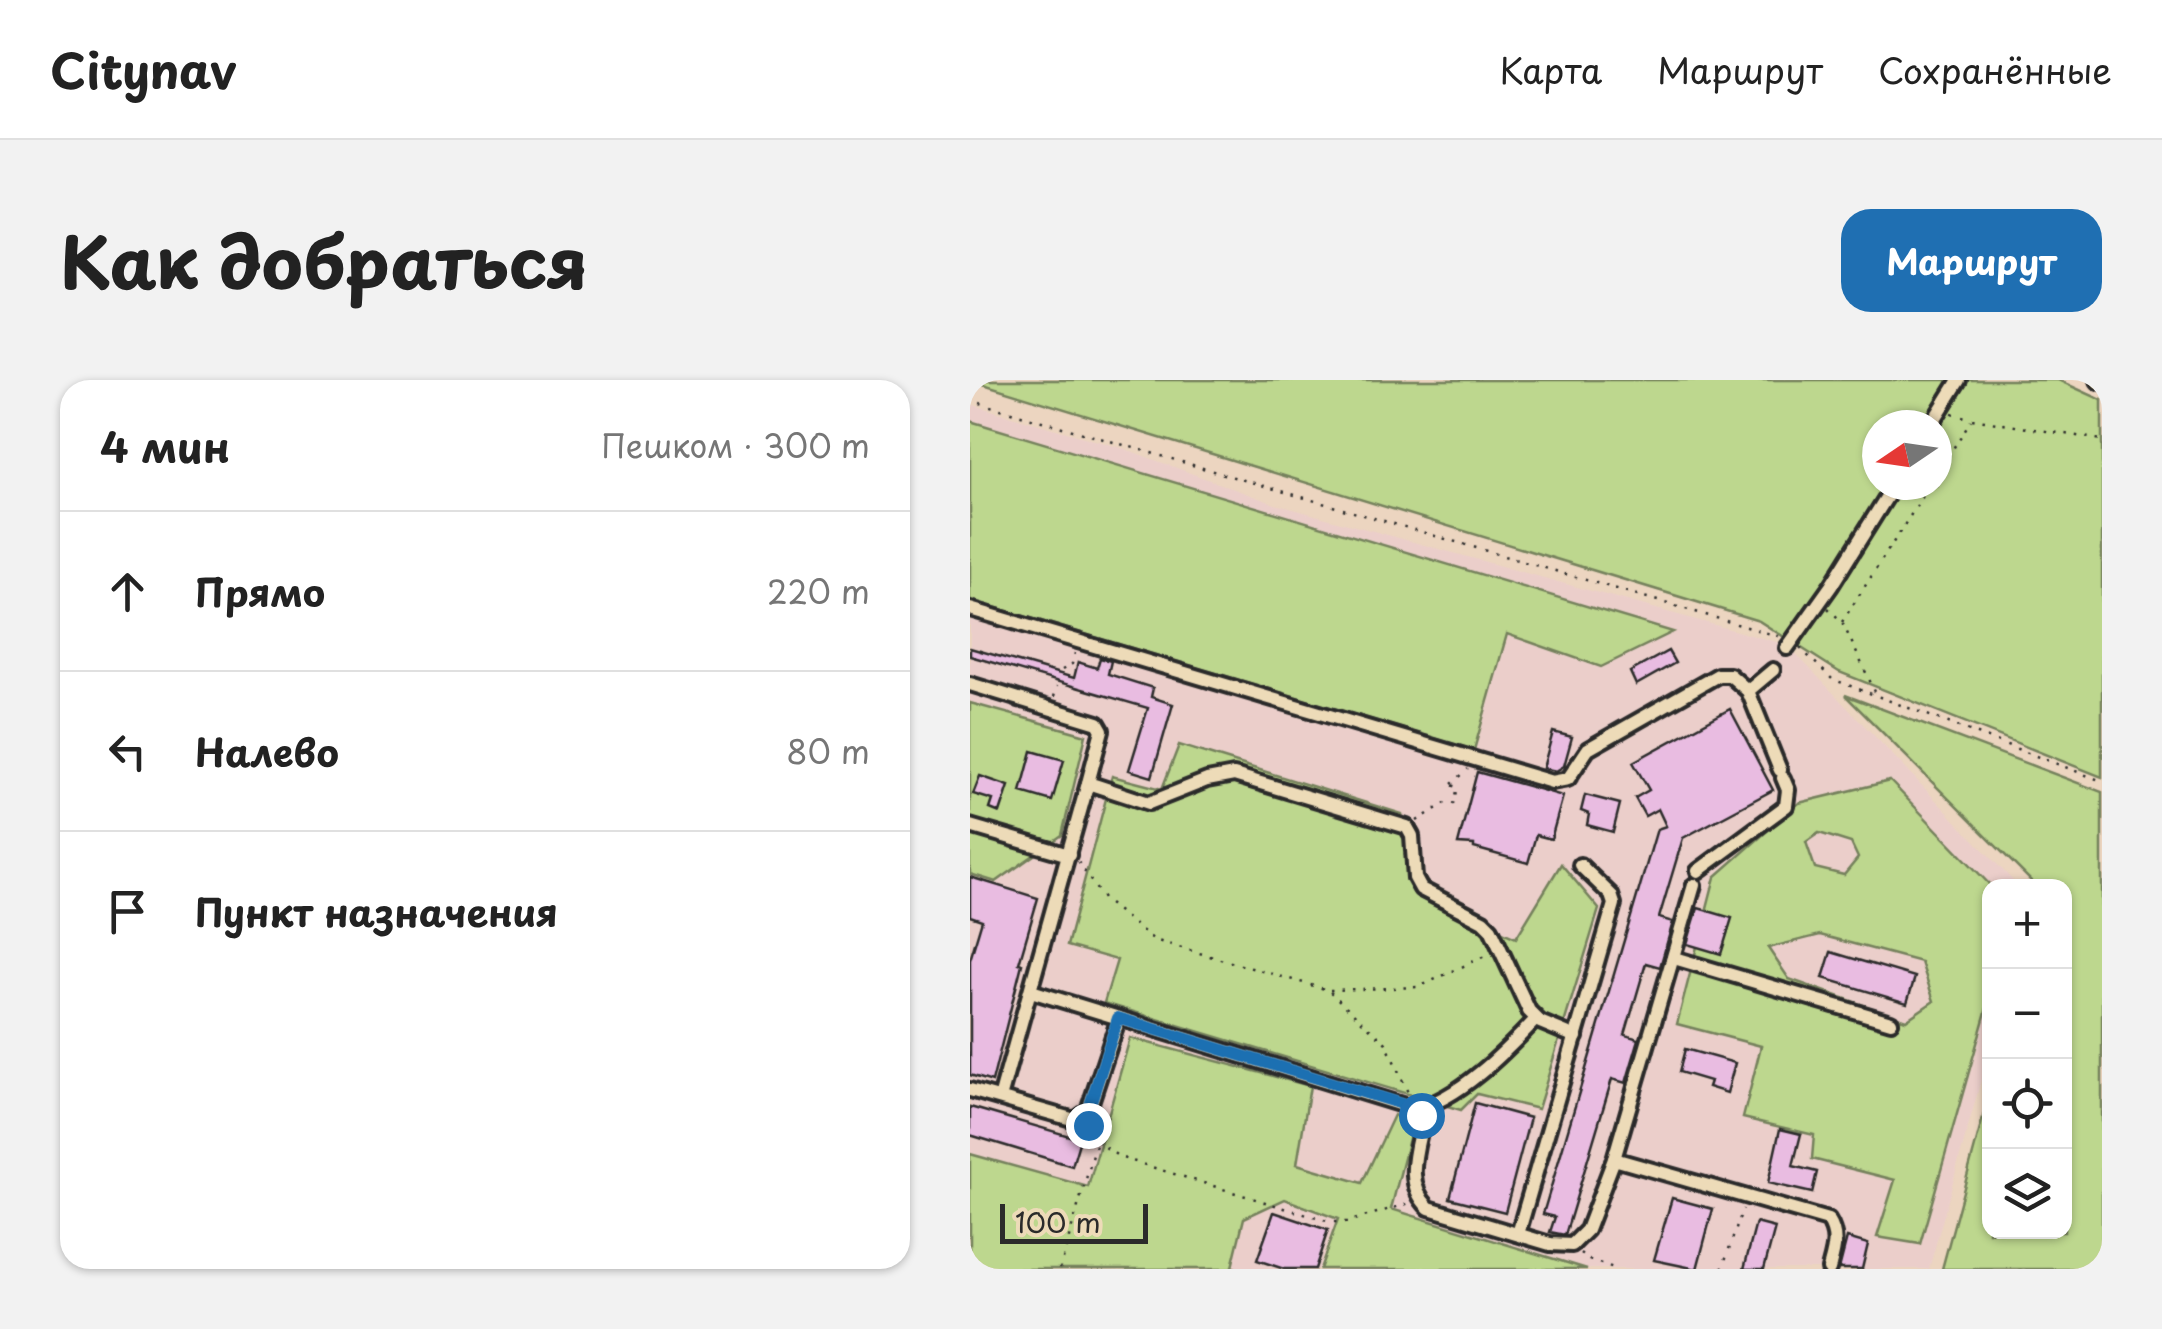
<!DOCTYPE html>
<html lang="ru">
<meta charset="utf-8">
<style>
:root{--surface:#fff;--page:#f2f2f2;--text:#222;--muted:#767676;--line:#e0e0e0;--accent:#1f6fb2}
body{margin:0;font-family:"Playpen Sans",sans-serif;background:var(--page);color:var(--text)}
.controls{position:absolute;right:30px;bottom:30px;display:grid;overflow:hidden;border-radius:20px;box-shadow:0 2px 8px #0004}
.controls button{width:90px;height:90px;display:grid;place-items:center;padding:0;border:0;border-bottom:2px solid var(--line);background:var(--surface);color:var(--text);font:50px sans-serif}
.compass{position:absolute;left:892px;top:30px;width:90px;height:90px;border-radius:50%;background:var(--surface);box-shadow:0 2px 8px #0004;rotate:257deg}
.scale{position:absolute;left:30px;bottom:25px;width:148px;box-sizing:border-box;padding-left:10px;border:5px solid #2b2b2b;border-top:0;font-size:28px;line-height:35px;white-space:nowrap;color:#2b2b2b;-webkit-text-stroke:8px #eddbb8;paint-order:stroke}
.stop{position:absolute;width:30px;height:30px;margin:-22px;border:8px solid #1f6fb2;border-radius:50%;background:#fff}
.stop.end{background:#1f6fb2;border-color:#fff;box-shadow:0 2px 10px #0008}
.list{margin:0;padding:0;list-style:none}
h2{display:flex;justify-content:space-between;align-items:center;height:130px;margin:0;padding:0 40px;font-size:42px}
h2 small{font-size:32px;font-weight:400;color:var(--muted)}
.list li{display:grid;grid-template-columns:65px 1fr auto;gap:30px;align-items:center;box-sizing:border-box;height:160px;padding:0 40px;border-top:2px solid var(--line)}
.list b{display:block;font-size:38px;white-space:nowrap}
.list em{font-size:32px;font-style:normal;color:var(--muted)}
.icon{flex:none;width:55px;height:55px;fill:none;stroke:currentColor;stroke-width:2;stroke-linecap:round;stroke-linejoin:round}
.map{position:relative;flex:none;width:1132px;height:889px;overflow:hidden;border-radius:30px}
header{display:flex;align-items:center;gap:60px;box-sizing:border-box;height:140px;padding:0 50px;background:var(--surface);border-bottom:2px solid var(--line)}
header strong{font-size:48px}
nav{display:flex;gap:55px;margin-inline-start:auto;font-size:35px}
.intro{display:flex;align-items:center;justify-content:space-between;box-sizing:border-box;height:240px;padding:0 60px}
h1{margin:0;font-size:70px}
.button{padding:25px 45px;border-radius:30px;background:var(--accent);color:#fff;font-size:35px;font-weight:700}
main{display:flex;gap:60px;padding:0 60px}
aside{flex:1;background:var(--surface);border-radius:30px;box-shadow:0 2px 8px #0004}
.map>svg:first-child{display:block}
</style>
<header>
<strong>Citynav</strong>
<nav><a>Карта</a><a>Маршрут</a><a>Сохранённые</a></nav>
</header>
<div class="intro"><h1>Как добраться</h1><a class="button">Маршрут</a></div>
<main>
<aside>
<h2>4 мин<small>Пешком · 300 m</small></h2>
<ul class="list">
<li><svg class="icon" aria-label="ahead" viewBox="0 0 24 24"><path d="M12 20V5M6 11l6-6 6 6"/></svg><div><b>Прямо</b></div><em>220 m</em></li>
<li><svg class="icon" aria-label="left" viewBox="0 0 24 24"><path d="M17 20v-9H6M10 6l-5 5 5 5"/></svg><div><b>Налево</b></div><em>80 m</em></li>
<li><svg class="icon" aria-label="arrive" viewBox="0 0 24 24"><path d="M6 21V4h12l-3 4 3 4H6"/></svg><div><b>Пункт назначения</b></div></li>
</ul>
</aside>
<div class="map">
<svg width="1132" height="889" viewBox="0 0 1132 889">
<rect width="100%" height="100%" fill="#ecd5c0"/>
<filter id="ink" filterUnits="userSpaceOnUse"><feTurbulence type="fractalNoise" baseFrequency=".01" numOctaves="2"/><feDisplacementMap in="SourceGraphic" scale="20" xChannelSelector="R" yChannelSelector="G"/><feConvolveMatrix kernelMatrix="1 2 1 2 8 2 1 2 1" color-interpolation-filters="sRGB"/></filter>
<g filter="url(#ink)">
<!-- built -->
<polygon fill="#ebceca" points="0,24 155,69 305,124 810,263 825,273 1048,506 1019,507 1019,671 959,889 0,889"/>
<!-- green -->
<g fill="#bdd78e" stroke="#74815c" stroke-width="2.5" fill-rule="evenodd">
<path d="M0 0H1088L1132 20V397L869 292 789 241ZM907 45H967V105H907Z"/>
<polygon points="0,41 703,252 631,287 537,254 504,370 0,220"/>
<polygon points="875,315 1132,412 1132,889 972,889 1019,715 1019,852 1094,852 1094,507 1066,506"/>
<polygon points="0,323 116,355 92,455 26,502 0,494"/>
<polygon points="209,365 432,434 446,514 546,558 591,484 629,529 568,729 507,714 491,730 134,623 147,580 97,566 142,396 192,409"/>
<path d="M920 401 1021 506 1019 621 950 864 907 857 925 800 842 779 844 755 773 738 791 666 707 644 745 497 829 423ZM849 453 881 463 888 478 874 495 845 488 836 462ZM850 555 951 582 964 621 936 640 819 599 798 568Z"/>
<polygon points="160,658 340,706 327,784 392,803 424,735 443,743 421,829 617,889 350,889 368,839 315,819 274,838 262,887 266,889 0,889 0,774 118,807"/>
</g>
<!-- building -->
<g fill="#e9bce1" stroke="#2b2b2b" stroke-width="2.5">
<polygon points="0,268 104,298 108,282 127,288 130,278 141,281 138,294 183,308 181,317 203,324 182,397 159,390 178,328 0,276"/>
<polygon points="698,271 705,283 666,305 660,292"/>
<polygon points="760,329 803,410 713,458 689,538 703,542 690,587 676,583 655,655 669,659 656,703 642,699 595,855 580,852 585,837 573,834 687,449 696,446 688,429 675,436 665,418 679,410 663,382"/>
<polygon points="583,352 602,357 594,386 586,391 573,388"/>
<polygon points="62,371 94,380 82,421 51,412"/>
<polygon points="507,392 593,416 581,459 566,455 558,483 504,468 504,465 488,464"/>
<polygon points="10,396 39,406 30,433 20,429 23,420 3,414"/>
<polygon points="615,415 650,424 643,452 617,445 619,434 611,431"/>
<polygon points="0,497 68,518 49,583 52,584 22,702 0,695 0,580 12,540 0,536"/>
<polygon points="728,528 762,538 751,574 717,564"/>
<polygon points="861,572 945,597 937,623 853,598"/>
<polygon points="715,669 765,683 757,713 738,707 740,701 709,692"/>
<polygon points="505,723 560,738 535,832 480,818"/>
<polygon points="0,727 110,759 102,786 0,755"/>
<polygon points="810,749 831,754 823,786 847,792 842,813 798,803"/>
<polygon points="702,818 743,829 727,889 684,880"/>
<polygon points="304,832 358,850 345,889 314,889 287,880"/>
<polygon points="786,843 805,848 794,889 774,889"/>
<polygon points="877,858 898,864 892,889 869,889"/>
</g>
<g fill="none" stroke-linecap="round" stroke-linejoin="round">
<defs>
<g id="minor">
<polyline points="961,45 989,0"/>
<polyline points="0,229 582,402 598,399 618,369 748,295 760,295 778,311 810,390"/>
<polyline points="817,268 861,206 924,105"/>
<polyline points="0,304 128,343 132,350 118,403 179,423 237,400 264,395 437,447 442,456 445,498 451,509 513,541 521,549 559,631 570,642 606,657"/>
<polyline points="778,311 803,290"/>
<polyline points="0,446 99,475"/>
<polyline points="728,491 816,426 818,410 813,398"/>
<polyline points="704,578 921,642"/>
<path d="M61 611 445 729C488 720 536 671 566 639"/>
<polyline points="0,710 105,740 118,731 149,638"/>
<polyline points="30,718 118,403"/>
<path d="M445 729 452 743C446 772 434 804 459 828L580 864 602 865 617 850 644 779 858 840C869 857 864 870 859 889"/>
<polyline points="644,779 724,505"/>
<polyline points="548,854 644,524 641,515 610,485"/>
</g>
<polyline id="major" points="1129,0 1132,1"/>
</defs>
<!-- minor casing -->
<use href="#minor" stroke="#2b2b2b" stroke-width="20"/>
<!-- major casing -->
<use href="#major" stroke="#2b2b2b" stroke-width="22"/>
<!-- path -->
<g stroke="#2b2b2b" stroke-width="2.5" stroke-dasharray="2.5 8" stroke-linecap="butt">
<polyline points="0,20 811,257"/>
<polyline points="982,33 1002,39 1132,60"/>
<polyline points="967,94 1001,40"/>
<polyline points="858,228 872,242 907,316"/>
<polyline points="872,242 960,105"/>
<polyline points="830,268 862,299 1132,401"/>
<polyline points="92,290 102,284 105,273"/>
<polyline points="84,317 87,306"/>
<polyline points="482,404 498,389"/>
<polyline points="447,441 477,422 484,424 488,407 481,405"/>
<polyline points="108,482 133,519 184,560 358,610 416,663 439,715"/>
<polyline points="360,610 449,607 519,574"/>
<polyline points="116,743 127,761 149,777 360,842 377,842 440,823"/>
<polyline points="611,873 619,880 647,889"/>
<polyline points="90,889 127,761"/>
<polyline points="752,889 773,829"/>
</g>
<!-- minor -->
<use href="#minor" stroke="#eddbb8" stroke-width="12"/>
<!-- major -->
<use href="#major" stroke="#f6e281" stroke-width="15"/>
</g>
</g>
<g fill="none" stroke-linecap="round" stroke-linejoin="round" filter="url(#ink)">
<!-- route -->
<polyline stroke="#1f6fb2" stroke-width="12" points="118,745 112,738 118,731 148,638 445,728 451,735"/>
</g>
</svg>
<div class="controls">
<button>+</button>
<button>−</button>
<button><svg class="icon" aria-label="locate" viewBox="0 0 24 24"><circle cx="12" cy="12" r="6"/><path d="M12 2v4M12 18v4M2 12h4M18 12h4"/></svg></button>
<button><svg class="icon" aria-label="layers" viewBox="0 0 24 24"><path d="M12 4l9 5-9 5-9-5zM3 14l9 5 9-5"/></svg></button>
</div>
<svg class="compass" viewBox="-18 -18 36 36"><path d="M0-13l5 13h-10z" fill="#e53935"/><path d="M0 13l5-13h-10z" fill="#767676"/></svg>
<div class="scale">100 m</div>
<div class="stop" style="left:451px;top:735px"></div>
<div class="stop end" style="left:118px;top:745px"></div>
</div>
</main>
